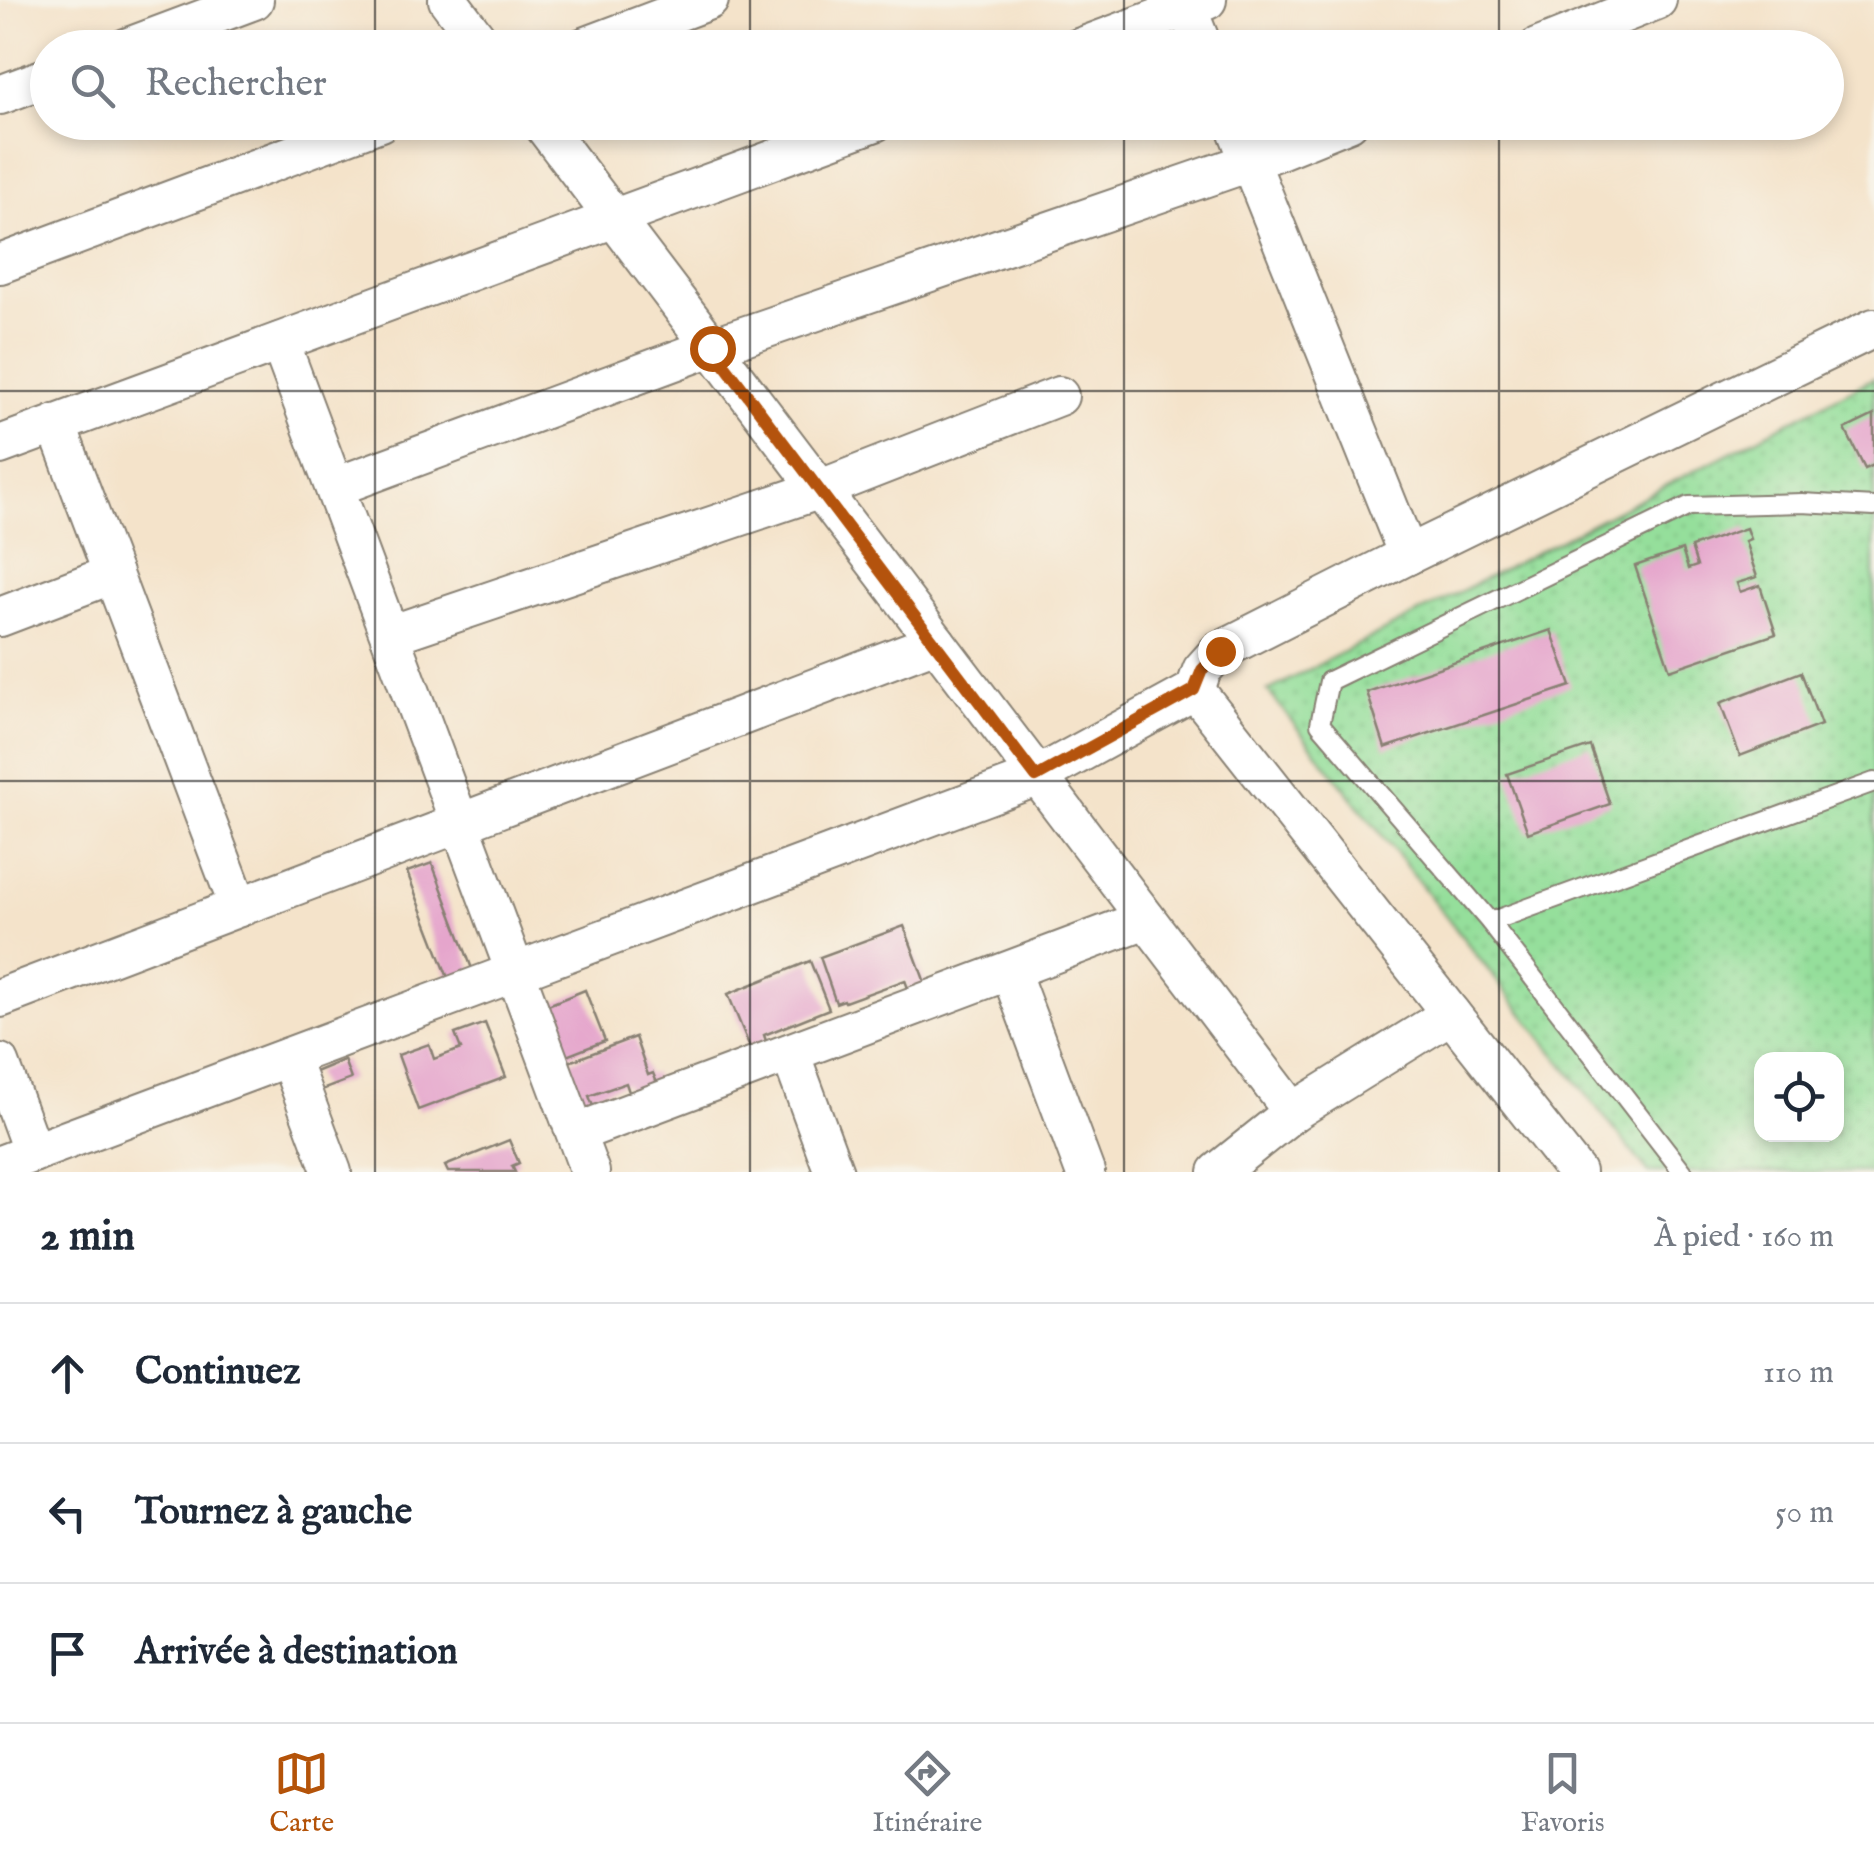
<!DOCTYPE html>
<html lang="fr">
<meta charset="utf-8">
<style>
:root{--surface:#fff;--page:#f2f2f3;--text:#1f2937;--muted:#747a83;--line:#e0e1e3;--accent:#b45309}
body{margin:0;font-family:"IM FELL English",serif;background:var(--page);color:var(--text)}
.controls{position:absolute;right:30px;bottom:30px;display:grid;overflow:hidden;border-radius:20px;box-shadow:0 5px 15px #0003}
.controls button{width:90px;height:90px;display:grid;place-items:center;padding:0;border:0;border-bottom:2px solid var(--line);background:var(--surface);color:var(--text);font:50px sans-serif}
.stop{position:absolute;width:30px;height:30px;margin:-22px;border:8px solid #b45309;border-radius:50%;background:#fff}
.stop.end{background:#b45309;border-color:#fff;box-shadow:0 2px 10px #0008}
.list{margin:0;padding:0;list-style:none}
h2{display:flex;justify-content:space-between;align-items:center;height:130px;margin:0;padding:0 40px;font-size:42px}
h2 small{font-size:32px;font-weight:400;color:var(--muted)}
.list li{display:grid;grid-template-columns:65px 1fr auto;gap:30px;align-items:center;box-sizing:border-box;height:140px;padding:0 40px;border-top:2px solid var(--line)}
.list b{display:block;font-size:38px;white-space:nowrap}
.list em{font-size:32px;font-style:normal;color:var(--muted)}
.icon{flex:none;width:55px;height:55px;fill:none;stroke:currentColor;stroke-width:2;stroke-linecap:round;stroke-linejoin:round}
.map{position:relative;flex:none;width:1874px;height:1172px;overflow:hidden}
.search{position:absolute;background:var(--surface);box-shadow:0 5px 15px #0003;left:30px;right:30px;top:30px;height:110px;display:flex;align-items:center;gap:25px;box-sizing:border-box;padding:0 35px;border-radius:55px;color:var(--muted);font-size:38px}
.sheet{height:550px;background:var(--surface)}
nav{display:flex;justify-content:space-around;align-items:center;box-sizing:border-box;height:140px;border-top:2px solid var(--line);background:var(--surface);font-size:28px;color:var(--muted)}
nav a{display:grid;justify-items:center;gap:5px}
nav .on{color:var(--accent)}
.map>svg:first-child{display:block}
</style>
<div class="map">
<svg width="1874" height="1172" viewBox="0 0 1874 1172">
<defs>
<pattern id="park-dots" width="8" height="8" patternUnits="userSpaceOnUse" patternTransform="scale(2.5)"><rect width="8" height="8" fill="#95df9b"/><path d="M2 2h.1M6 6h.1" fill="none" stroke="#80bf85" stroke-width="1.8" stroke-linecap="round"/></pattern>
</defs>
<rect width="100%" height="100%" fill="#f7f3e8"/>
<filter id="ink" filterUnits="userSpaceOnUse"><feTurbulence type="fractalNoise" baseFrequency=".01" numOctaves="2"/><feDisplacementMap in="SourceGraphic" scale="20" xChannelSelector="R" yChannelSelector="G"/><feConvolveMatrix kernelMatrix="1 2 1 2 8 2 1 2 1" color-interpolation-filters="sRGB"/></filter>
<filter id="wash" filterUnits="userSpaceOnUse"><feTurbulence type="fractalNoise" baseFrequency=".0048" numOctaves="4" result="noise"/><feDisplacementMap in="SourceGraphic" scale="40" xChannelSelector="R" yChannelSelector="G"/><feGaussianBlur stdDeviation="2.25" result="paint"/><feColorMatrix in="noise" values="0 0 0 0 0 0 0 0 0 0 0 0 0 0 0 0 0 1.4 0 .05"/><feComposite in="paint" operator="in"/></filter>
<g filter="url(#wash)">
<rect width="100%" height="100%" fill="#f4e3ca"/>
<!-- park -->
<path fill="url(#park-dots)" stroke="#587e5c" stroke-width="2.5" fill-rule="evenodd" d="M1874 378V1172H1648L1268 691ZM1762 1060H1836V1134H1762Z"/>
<g id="blocks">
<!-- building -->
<g fill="#e5a5cc">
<polygon points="1874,415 1874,465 1865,469 1845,429"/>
<polygon points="1746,528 1750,539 1745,541 1757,577 1737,583 1740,592 1760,585 1776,634 1670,670 1635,566 1682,550 1688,569 1697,566 1691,547"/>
<polygon points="1551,630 1571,686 1385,748 1367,692"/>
<polygon points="1801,672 1821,725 1740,756 1720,703"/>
<polygon points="1590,746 1610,804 1528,833 1507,774"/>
<polygon points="432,863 474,974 450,983 407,872"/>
<polygon points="904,926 927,988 910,994 905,980 845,1002 844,1000 836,1003 820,957"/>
<polygon points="810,961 829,1009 764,1035 767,1044 751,1050 728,994"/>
<polygon points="585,990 605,1041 564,1057 543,1007"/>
<polygon points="485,1023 506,1077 418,1110 398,1055 429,1044 434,1059 461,1049 455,1034"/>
<polygon points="635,1037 648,1075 653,1073 660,1090 632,1101 626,1083 589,1096 598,1119 576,1127 553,1068"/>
<polygon points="344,1060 351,1079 322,1090 315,1072"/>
<polygon points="509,1140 519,1163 512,1166 515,1172 448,1172 445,1166"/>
</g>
</g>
</g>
<g filter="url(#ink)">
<use href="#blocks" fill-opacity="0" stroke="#888073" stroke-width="2.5"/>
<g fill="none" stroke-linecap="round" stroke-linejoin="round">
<defs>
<g id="lane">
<polyline points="1490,922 1874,782"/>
<polyline points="1683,1172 1490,922 1320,724 1329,681 1689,506 1802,503 1874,507"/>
</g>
<g id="street">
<polyline points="448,0 484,48"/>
<polyline points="1184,0 1203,48"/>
<polyline points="126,48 254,0"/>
<polyline points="582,48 709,0"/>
<polyline points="1079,48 1207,0"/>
<polyline points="1537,48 1657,0"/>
<polyline points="0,95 48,77"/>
<polyline points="541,122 1293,1112"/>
<polyline points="1234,122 1408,555"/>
<polyline points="0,264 380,122"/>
<polyline points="280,342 590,1172"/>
<polyline points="56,424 239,907"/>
<polyline points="0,445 875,122"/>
<polyline points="335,487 712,347 1250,162 1349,122"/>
<polyline points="0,617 113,574"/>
<polyline points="390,635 818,490 1059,396"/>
<polyline points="1195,690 1576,1172"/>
<polyline points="1010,971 1085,1172"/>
<polyline points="0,998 936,642"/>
<polyline points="790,1053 834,1172"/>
<polyline points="289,1057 332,1172"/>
<polyline points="0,1063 33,1153"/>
<polyline points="576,1133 1146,919"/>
<polyline points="0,1165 1036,777 1195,690 1202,670 1219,651 1408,555 1874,328"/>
<polyline points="1218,1172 1293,1112 1451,1014"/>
</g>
</defs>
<!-- lane casing -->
<use href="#lane" stroke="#888073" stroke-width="22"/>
<!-- street casing -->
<use href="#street" stroke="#888073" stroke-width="42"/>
<!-- lane -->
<use href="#lane" stroke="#fff" stroke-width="18"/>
<!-- street -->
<use href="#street" stroke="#fff" stroke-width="38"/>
</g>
</g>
<g fill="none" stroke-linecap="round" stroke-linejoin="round" filter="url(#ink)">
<!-- route -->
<polyline stroke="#b45309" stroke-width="12" points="712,348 1036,777 1194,690 1202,670 1220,651"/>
</g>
<!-- grid -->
<path fill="none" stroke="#1c1c1c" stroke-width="2.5" stroke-opacity="0.55" d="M375 0V48M750 0V48M1124 0V48M1499 0V48M375 122V1172M750 122V1172M1124 122V1172M1499 122V1172M0 391H1874M0 781H1874"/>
</svg>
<div class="controls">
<button><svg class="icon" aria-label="locate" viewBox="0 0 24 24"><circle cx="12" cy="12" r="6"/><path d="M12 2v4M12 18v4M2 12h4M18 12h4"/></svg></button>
</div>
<div class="stop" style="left:712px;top:348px"></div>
<div class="stop end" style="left:1220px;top:651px"></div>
<div class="search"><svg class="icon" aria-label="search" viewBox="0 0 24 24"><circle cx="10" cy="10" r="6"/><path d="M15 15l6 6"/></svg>Rechercher</div>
</div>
<section class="sheet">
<h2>2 min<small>À pied · 160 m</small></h2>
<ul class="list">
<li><svg class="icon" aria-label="ahead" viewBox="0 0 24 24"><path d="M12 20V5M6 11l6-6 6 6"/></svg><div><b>Continuez</b></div><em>110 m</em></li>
<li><svg class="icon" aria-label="left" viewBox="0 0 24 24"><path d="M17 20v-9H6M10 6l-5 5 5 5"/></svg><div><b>Tournez à gauche</b></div><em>50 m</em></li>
<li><svg class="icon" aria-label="arrive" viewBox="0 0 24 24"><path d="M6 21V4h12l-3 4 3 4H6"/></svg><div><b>Arrivée à destination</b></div></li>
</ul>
</section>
<nav>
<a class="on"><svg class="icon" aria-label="map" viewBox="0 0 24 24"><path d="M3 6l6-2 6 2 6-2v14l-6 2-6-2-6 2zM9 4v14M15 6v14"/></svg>Carte</a>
<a><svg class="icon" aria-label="directions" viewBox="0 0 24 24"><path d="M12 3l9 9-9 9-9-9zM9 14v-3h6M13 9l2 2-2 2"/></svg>Itinéraire</a>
<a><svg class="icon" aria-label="saved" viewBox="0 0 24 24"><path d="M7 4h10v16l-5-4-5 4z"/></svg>Favoris</a>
</nav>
